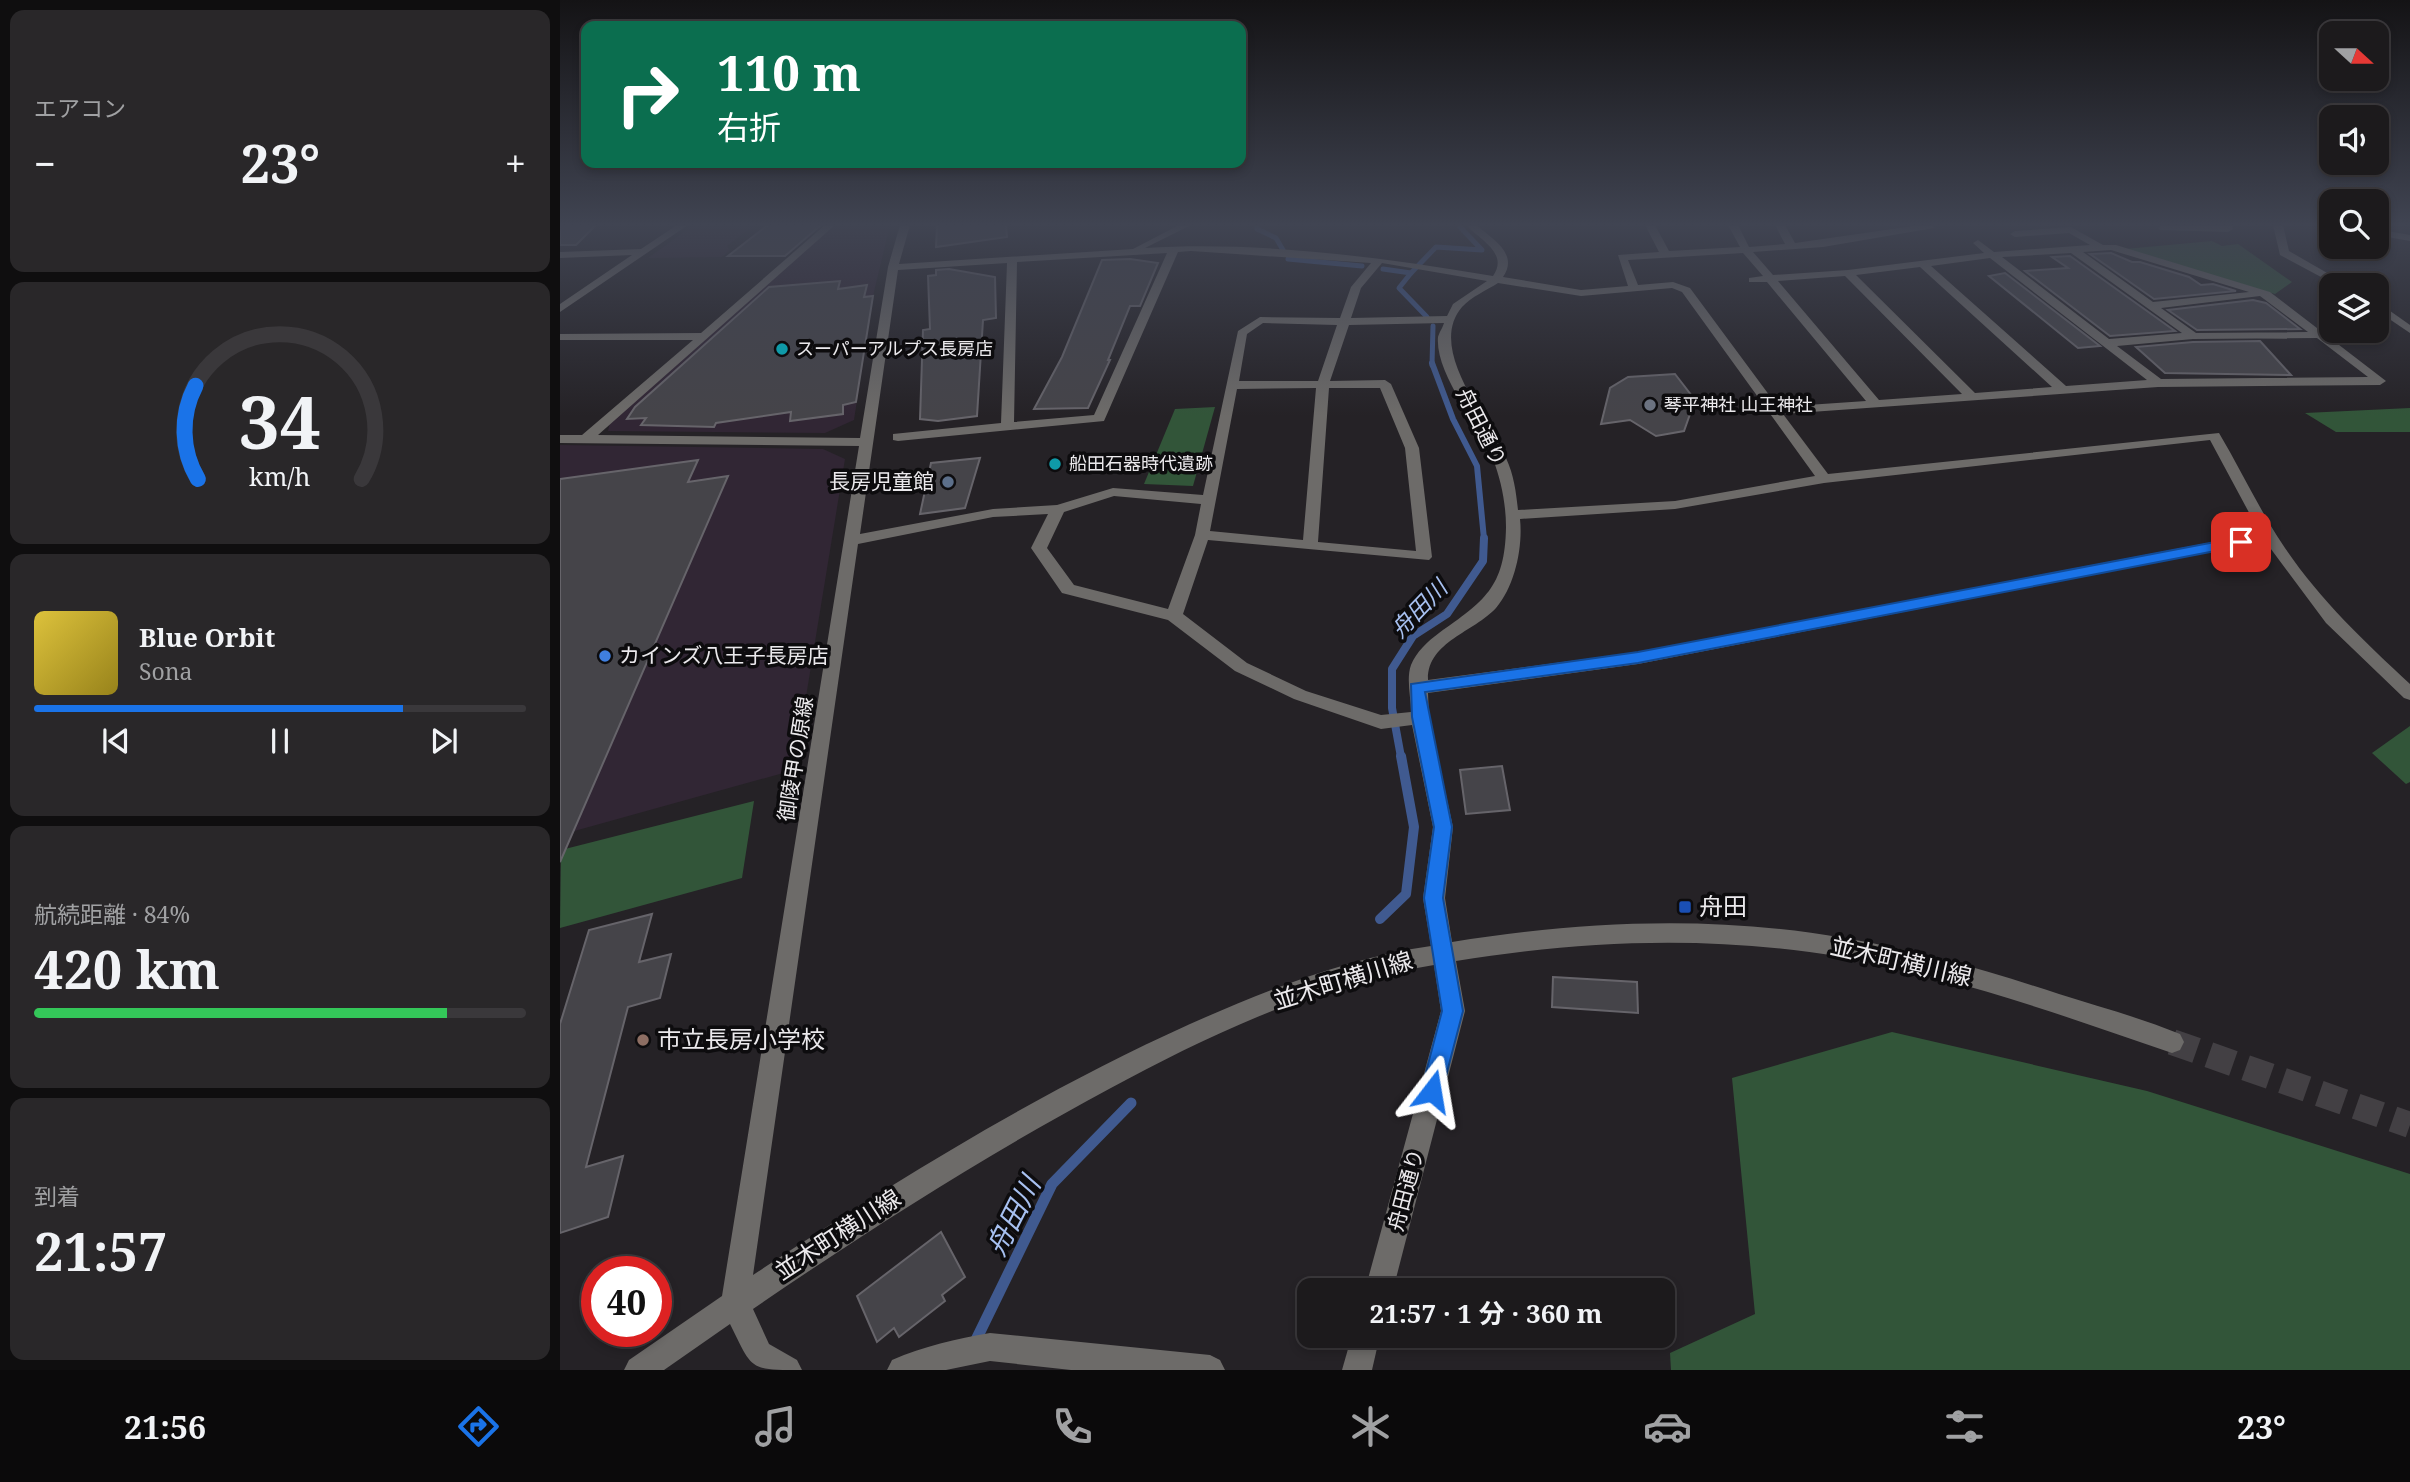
<!DOCTYPE html>
<html lang="ja">
<head>
<meta charset="utf-8">
<style>
  body { margin:0; font-family:"Noto Serif","Noto Sans JP",serif; background:#292729; color:#f1f3f6; height:100vh; display:flex; flex-direction:column; font-size:26px; white-space:nowrap }
  * { box-sizing:border-box; margin:0 }
  p { font-size:23px; color:#a0a1a3 }
  .icon { flex:none; width:38px; height:38px; fill:none; stroke:currentColor; stroke-width:2; stroke-linecap:round; stroke-linejoin:round }
  .map { position:relative; flex:1; overflow:hidden }
  .details { display:flex; flex-direction:column; gap:10px; padding:10px; background:#0f0e0f; width:560px }
  .details>* { flex:none }
  .top-card { position:absolute; left:21px; top:21px; width:665px; height:147px; border-radius:14px; box-shadow:0 4px 10px #0003,0 0 0 2px #3a383b; background:#0b6e4f; color:#fff; overflow:hidden }
  .needle { width:46px; rotate:111deg }
  .fabs { position:absolute; left:1759px; top:21px; display:grid; gap:14px }
  .fabs a { display:grid; place-items:center; width:70px; height:70px; border-radius:14px; background:#1c1a1c; box-shadow:0 4px 10px #0003,0 0 0 2px #3a383b; font-size:35px }
  .speed { position:absolute; left:21px; top:1256px; display:flex; gap:14px; font-size:35px; font-weight:700; text-align:center }
  .speed>* { display:grid; place-content:center; width:91px; height:91px; border-radius:50%; background:#1c1a1c; box-shadow:0 4px 10px #0003,0 0 0 2px #3a383b; line-height:1 }
  .speed .limit { border:10px solid #d22; background:#fff; color:#111 }
  .pin { position:absolute; display:grid; place-items:center; width:60px; height:60px; color:#fff; margin:-30px; border-radius:14px; box-shadow:0 4px 10px #0006 }
  .me { position:absolute; width:77px; margin:-38px; rotate:14deg; stroke-linejoin:round; filter:drop-shadow(0 0 5px #0008) }
  .turn { display:flex; align-items:center; gap:24px; height:147px; padding:0 21px; font-size:32px }
  .turn .icon { width:91px; height:91px; stroke-width:2.5 }
  .turn b { display:block; font-size:49px; line-height:60px }
  .big { font-size:52px; font-weight:700; line-height:1.1 }
  .details .tile { flex:1; display:flex; flex-direction:column; justify-content:center; gap:10px; min-width:0; padding:0 24px; border-radius:14px; background:#292729 }
  .details .dial { align-items:center; gap:0 }
  .dial svg { height:182px; overflow:visible; fill:none; stroke:#3a383b; stroke-width:7; stroke-linecap:round; text-anchor:middle }
  .dial text { fill:#f1f3f6; stroke:none }
  .song { display:flex; align-items:center; gap:21px }
  .cover { width:84px; height:84px; border-radius:10px; background:linear-gradient(135deg,hsl(50 70% 55%),hsl(50 70% 35%)) }
  .played { height:7px; border-radius:4px; background:linear-gradient(90deg,#1a73e8 75%,#3a383b 75%) }
  .keys { display:flex; justify-content:space-around; direction:ltr }
  .heat { display:flex; justify-content:space-between; align-items:center; font-size:38px; direction:ltr }
  .charge { height:10px; border-radius:5px; background:linear-gradient(90deg,#34c759 84%,#3a383b 0) }
  .trip { position:absolute; left:737px; top:1278px; width:378px; height:70px; border-radius:14px; background:#1c1a1c; box-shadow:0 4px 10px #0003,0 0 0 2px #3a383b; font-weight:700; line-height:70px; text-align:center }
  .tab-bar { display:flex; height:112px; justify-content:space-around; align-items:center; background:#0b0a0b; color:#a0a1a3 }
  .tab-bar .icon { width:49px; height:49px }
  .tab-bar .active { color:#1a73e8 }
  .tab-bar b { font-size:32px; color:#f1f3f6 }
  main { display:flex; flex:1; min-height:0 }
  .map>svg:first-child { display:block }
  .commercial { fill:#312634 }
  .green { fill:#325539 }
  .lines { fill:none; stroke-linecap:round; stroke-linejoin:round }
  .stream-far4 { stroke:#405a90; stroke-width:5 }
  .stream-far3 { stroke:#405a90; stroke-width:6 }
  .stream-far2 { stroke:#405a90; stroke-width:8 }
  .stream-far1 { stroke:#405a90; stroke-width:10 }
  .stream { stroke:#405a90; stroke-width:11 }
  .building { fill:#454449; stroke:#66646a; stroke-width:2 }
  .minor-tunnel { stroke:#434044; stroke-width:26; stroke-dasharray:26 13; stroke-linecap:butt }
  .minor { fill:#6d6b69; fill-rule:evenodd }
  .route { fill:#1a73e8; stroke:#114b97; stroke-width:2 }
  .culture-dot { fill:#0f9aa8; stroke:#0d0c0e; stroke-width:2.5 }
  .worship-dot { fill:#6b7280; stroke:#0d0c0e; stroke-width:2.5 }
  .service-dot { fill:#5c6f8a; stroke:#0d0c0e; stroke-width:2.5 }
  .shop-dot { fill:#3f7fe0; stroke:#0d0c0e; stroke-width:2.5 }
  .transit-dot { fill:#1a4fb4; stroke:#0d0c0e; stroke-width:2.5 }
  .education-dot { fill:#8d6e63; stroke:#0d0c0e; stroke-width:2.5 }
  .labels { text-anchor:middle; stroke-width:7; stroke-linejoin:round; paint-order:stroke }
  .far-poi-label { font-size:18px; fill:#ebe9ec; stroke:#0d0c0e; text-anchor:start }
  .street-label { font-size:21px; fill:#ebe9ec; stroke:#0d0c0e }
  .poi-label { font-size:21px; fill:#ebe9ec; stroke:#0d0c0e; text-anchor:end }
  .water-label { font-size:23px; font-style:italic; fill:#a7c0f0; stroke:#0d0c0e }
  .near-poi-label { font-size:24px; fill:#ebe9ec; stroke:#0d0c0e; text-anchor:start }
  .near-street-label { font-size:24px; fill:#ebe9ec; stroke:#0d0c0e }
  .near-water-label { font-size:28px; font-style:italic; fill:#a7c0f0; stroke:#0d0c0e }
</style>
</head>
<body>
<main>
<section class="details">
<div class="tile"><p>エアコン</p>
<div class="heat"><a>−</a><b class="big">23°</b><a>+</a></div>
</div>
<div class="tile dial"><svg viewBox="0 0 100 80">
<path d="M14 69A42 42 0 1 1 86 69"/>
<path d="M14 69A42 42 0 0 1 13 28" stroke="#1a73e8"/>
<text x="50" y="56" font-size="32" font-weight="700">34</text>
<text x="50" y="72" font-size="11">km/h</text>
</svg></div>
<div class="tile">
<div class="song"><i class="cover"></i><div><b>Blue Orbit</b><p>Sona</p></div></div>
<div class="played"></div>
<div class="keys"><svg class="icon" aria-label="previous" viewBox="0 0 24 24"><path d="M18 5L8 12l10 7zM5 5v14"/></svg><svg class="icon" aria-label="pause" viewBox="0 0 24 24"><path d="M8 5v14M16 5v14"/></svg><svg class="icon" aria-label="next" viewBox="0 0 24 24"><path d="M6 5l10 7-10 7zM19 5v14"/></svg></div>
</div>
<div class="tile"><p>航続距離 · 84%</p><b class="big">420 km</b><div class="charge"></div></div>
<div class="tile"><p>到着</p><b class="big">21:57</b></div>
</section>
<div class="map">
<svg width="1850" height="1370" viewBox="0 0 1850 1370">
  <rect width="100%" height="100%" fill="#252226"/>
  <g class="commercial">
    <polygon points="134,225 194,225 167,246 170,250 162,257 88,258"/>
    <polygon points="275,225 330,225 313,296 294,420 265,433 48,431 50,422"/>
    <polygon points="0,445 263,449 285,459 234,770 0,835"/>
  </g>
  <g class="green">
    <polygon points="1652,241 1662,246 1678,244 1732,282 1715,294 1565,249"/>
    <polygon points="655,407 633,486 584,484 615,409"/>
    <polygon points="1850,408 1850,432 1776,432 1745,413"/>
    <polygon points="1850,726 1850,782 1846,784 1812,753"/>
    <polygon points="194,801 182,878 0,928 1,850"/>
    <polygon points="1332,1032 1587,1091 1850,1174 1850,1370 1111,1370 1110,1353 1195,1314 1172,1078"/>
  </g>
  <g class="lines">
    <g class="stream-far4">
      <polyline points="697,225 697,229 716,238 723,250"/>
      <polyline points="728,259 802,266"/>
      <polyline points="823,269 851,273 839,288 867,317"/>
      <polyline points="851,273 876,247 922,250 900,227"/>
      <polyline points="872,365 873,326"/>
    </g>
    <polyline class="stream-far3" points="872,363 893,419 917,466 924,539"/>
    <polyline class="stream-far2" points="841,757 832,708 832,669 853,636 887,614 923,561 924,538"/>
    <polyline class="stream-far1" points="820,919 846,894 854,827 841,756"/>
    <polyline class="stream" points="414,1344 492,1184 571,1103"/>
  </g>
  <g class="building">
    <polygon points="0,225 36,225 16,245 0,245"/>
    <polygon points="208,225 261,225 225,256 168,256"/>
    <polygon points="377,225 446,225 447,237 376,247"/>
    <polygon points="1551,253 1572,262 1580,262 1629,277 1641,285 1653,284 1676,291 1594,299 1530,254"/>
    <polygon points="1510,256 1615,331 1550,336 1465,271 1508,268 1492,257"/>
    <polygon points="570,259 598,263 580,306 570,306 548,360 550,360 528,408 474,409 502,357 542,260"/>
    <polygon points="389,269 435,277 436,318 423,320 417,416 378,421 360,419 363,330 370,329 368,276 376,275 376,270"/>
    <polygon points="1445,273 1540,346 1518,348 1429,276"/>
    <polygon points="280,281 278,289 307,285 304,297 313,296 296,402 283,405 283,414 230,421 231,412 156,423 154,427 81,425 86,418 67,419 75,407 209,287"/>
    <polygon points="1693,300 1706,303 1740,329 1637,330 1608,310"/>
    <polygon points="1700,341 1731,375 1605,373 1576,347 1633,342"/>
    <polygon points="1115,374 1135,400 1124,431 1096,436 1070,420 1041,424 1050,388 1068,377"/>
    <polygon points="420,458 405,508 360,514 371,463"/>
    <polygon points="138,460 128,482 168,476 0,862 0,479"/>
    <polygon points="942,766 950,810 906,814 900,770"/>
    <polygon points="92,914 79,962 111,954 100,998 68,1007 26,1167 63,1156 48,1217 0,1233 0,1024 29,930"/>
    <polygon points="993,977 1077,982 1078,1013 992,1007"/>
    <polygon points="381,1232 405,1277 382,1295 385,1301 339,1337 334,1328 317,1342 297,1296"/>
  </g>
  <g class="lines">
    <polyline class="minor-tunnel" points="1612,1042 1850,1125"/>
    <g class="minor">
      <polygon points="117,225 128,225 0,312 0,304 72,255 0,258 0,252 81,249"/>
      <path d="M265 225H275L38 435 300 438 328 267 340 225H350L339 264 573 249 619 225H631L585 248C701 241 819 257 933 276 949 253 920 240 906 225H916C933 239 959 254 943 277L1021 290 1068 286 1058 255 1099 252 1085 225H1095L1109 251 1180 247 1168 225H1178L1189 247 1225 244 1215 225H1225L1235 243 1360 225H1371L1374 228 1263 247 1193 252 1213 275 1288 270 1424 253 1413 243 1418 240 1434 252 1530 245 1509 233 1455 237 1450 234 1455 231 1511 227 1543 245H1556L1710 292 1826 381 1820 385 1598 387 1223 414 1268 474 1659 433C1681 470 1699 509 1723 545 1759 599 1803 640 1850 684V700L1844 698 1766 623 1705 541 1078 664 868 693 869 717 893 827 885 898 892 942C1022 921 1153 915 1284 938 1357 950 1429 971 1499 994 1540 1007 1581 1018 1620 1034L1624 1042 1620 1050 1612 1053C1504 1016 1394 976 1281 957 1152 935 1024 940 896 961L905 1011 833 1290H805L881 1011 874 965C759 983 651 1034 549 1089 426 1155 308 1230 193 1309L209 1344 237 1360 242 1370C188 1370 193 1370 170 1324L104 1370H64L69 1360 162 1296 299 446 0 443V435H22L133 340H0V334L141 333ZM1551 250 1689 292 1593 302 1523 252ZM631 251 811 263 791 287 780 318 700 317 678 331 643 495 553 488 497 505 433 509 300 534 338 270 447 263 441 423 333 434V440L338 441 544 421 618 252ZM607 253 534 415 454 422 457 262ZM1183 253 1203 276 1189 278V282H1207L1306 401 1218 407 1130 288 1113 282 1078 285 1068 260ZM1511 253 1622 333 1549 339 1442 257ZM1430 258 1587 380 1506 386 1371 266ZM822 263 927 281 893 304 887 316 791 318 801 288ZM1360 267 1492 387 1415 393 1296 275ZM1285 276 1402 394 1319 400 1218 281ZM938 283 1021 296 1112 288 1122 292 1255 476 1115 501 958 510C956 492 954 475 946 458 929 419 866 349 902 307 911 297 927 290 938 283ZM1700 296 1748 332 1636 333 1601 308ZM703 323 777 325 758 381H679L687 334ZM884 323C883 327 879 333 878 337 875 374 919 425 933 459 941 480 946 504 946 527 945 588 924 601 879 633 868 641 856 652 851 665 846 679 851 697 851 712L821 715 746 691 687 663 623 614 648 540 869 560 872 557 859 448 831 384 825 380 770 381 789 325ZM1757 338 1808 377 1601 379 1557 346 1633 339ZM756 388 743 540 650 531 677 389ZM769 388H820L845 448 856 551 758 542ZM1650 440 1700 533 1078 652 868 680C867 642 914 632 936 608 955 586 963 547 960 519L1115 509 1264 483ZM554 496 641 504 635 535 608 609 514 585 487 548 504 512ZM488 514 471 548 502 593 608 620 675 671 734 699 821 729 852 725 873 827 863 898 871 946C787 958 707 990 630 1024 477 1093 332 1183 193 1275L298 544 433 517Z"/>
      <polygon points="1603,225 1672,225 1673,229 1668,232 1600,230 1598,228"/>
      <polygon points="1713,225 1723,225 1729,251 1788,285 1776,285 1720,255"/>
      <polygon points="1765,225 1771,225 1771,228 1767,227"/>
      <polygon points="1816,229 1850,235 1850,241 1816,235"/>
      <polygon points="1816,301 1850,325 1850,333 1816,310"/>
      <path d="M430 1333 650 1355 660 1360 665 1370H511L430 1361 386 1370H327L332 1360C364 1346 396 1339 430 1333Z"/>
      <polygon points="792,1335 820,1335 812,1370 782,1370"/>
    </g>
  </g>
  <linearGradient id="sky" x2="0" y2="1"><stop stop-color="#141315"/><stop offset="0.54" stop-color="#404452"/><stop offset="1" stop-color="#404452" stop-opacity="0"/></linearGradient>
  <rect width="1850" height="416" fill="url(#sky)"/>
  <polygon class="route" points="1681,537 1688,542 1686,545 1078,663 865,692 892,827 883,898 903,1011 880,1099 872,1103 864,1099 861,1091 882,1011 864,898 874,827 852,717 851,684 1078,652"/>
  <g class="culture-dot">
    <circle cx="222" cy="349" r="7"/>
    <circle cx="495" cy="464" r="7"/>
  </g>
  <circle class="worship-dot" cx="1090" cy="405" r="7"/>
  <circle class="service-dot" cx="388" cy="482" r="7"/>
  <circle class="shop-dot" cx="45" cy="656" r="7"/>
  <rect class="transit-dot" x="1118" y="900" width="14" height="14" rx="3.5"/>
  <circle class="education-dot" cx="83" cy="1040" r="7"/>
  <g class="labels">
    <g class="far-poi-label">
      <text x="236" y="355">スーパーアルプス長房店</text>
      <text x="1104" y="411">琴平神社 山王神社</text>
      <text x="509" y="470">船田石器時代遺跡</text>
    </g>
    <g class="street-label">
      <text transform="translate(921 427) rotate(63)" y="7">舟田通り</text>
      <text transform="translate(236 759) rotate(-81)" y="7">御陵甲の原線</text>
      <text transform="translate(846 1190) rotate(-75)" y="7">舟田通り</text>
    </g>
    <g class="poi-label">
      <text x="374" y="489">長房児童館</text>
      <text x="59" y="663" text-anchor="start">カインズ八王子長房店</text>
    </g>
    <g class="water-label">
      <text transform="translate(859 609) rotate(-46)" y="8">舟田川</text>
    </g>
    <g class="near-poi-label">
      <text x="1139" y="915">舟田</text>
      <text x="97" y="1048">市立長房小学校</text>
    </g>
    <g class="near-street-label">
      <text transform="translate(1341 962) rotate(13)" y="8">並木町横川線</text>
      <text transform="translate(783 981) rotate(-17)" y="8">並木町横川線</text>
      <text transform="translate(278 1235) rotate(-33)" y="8">並木町横川線</text>
    </g>
    <g class="near-water-label">
      <text transform="translate(453 1216) rotate(-63)" y="10">舟田川</text>
    </g>
  </g>
</svg>
<div class="fabs">
<a><svg class="needle" viewBox="-14 -14 28 28"><path d="M0-13l5 13h-10z" fill="#e53935"/><path d="M0 13l5-13h-10z" fill="#a0a1a3"/></svg></a>
<a><svg class="icon" aria-label="sound" viewBox="0 0 24 24"><path d="M4 9h4l5-4v14l-5-4H4zM17 9q2 3 0 6"/></svg></a>
<a><svg class="icon" aria-label="search" viewBox="0 0 24 24"><circle cx="10" cy="10" r="6"/><path d="M15 15l6 6"/></svg></a>
<a><svg class="icon" aria-label="layers" viewBox="0 0 24 24"><path d="M12 4l9 5-9 5-9-5zM3 14l9 5 9-5"/></svg></a>
</div>
<div class="speed"><div class="limit">40</div></div>
<div class="pin" style="left:1681px;top:542px;background:#d93025"><svg class="icon" aria-label="arrive" viewBox="0 0 24 24"><path d="M6 21V4h12l-3 4 3 4H6"/></svg></div>
<svg class="me" style="left:872px;top:1091px" viewBox="-20 -20 40 40"><path d="M0-17L14 15 0 8-14 15z" fill="#1a73e8" stroke="#fff" stroke-width="4"/></svg>
<div class="trip">21:57 · 1 分 · 360 m</div>
<div class="top-card">
<div class="turn"><svg class="icon" aria-label="right" viewBox="0 0 24 24"><path d="M7 20v-9h11M14 6l5 5-5 5"/></svg><div><b>110 m</b>右折</div></div>
</div>
</div>
</main>
<nav class="tab-bar">
<b>21:56</b>
<svg class="icon active" aria-label="directions" viewBox="0 0 24 24"><path d="M12 3l9 9-9 9-9-9zM9 14v-3h6M13 9l2 2-2 2"/></svg>
<svg class="icon" aria-label="music" viewBox="0 0 24 24"><path d="M9 18V5l10-2v13"/><circle cx="6" cy="18" r="3"/><circle cx="16" cy="16" r="3"/></svg>
<svg class="icon" aria-label="phone" viewBox="0 0 24 24"><path d="M5 4h4l2 5-3 2q2 4 5 5l2-3 5 2v4C11 20 4 13 5 4z"/></svg>
<svg class="icon" aria-label="climate" viewBox="0 0 24 24"><path d="M12 3v18M4 7l16 10M4 17L20 7"/></svg>
<svg class="icon" aria-label="car" viewBox="0 0 24 24"><path d="M5 17H2v-5l4-1 3-4h7l3 4 3 1v5h-3M9 17h6M6 11h13"/><circle cx="7" cy="17" r="2"/><circle cx="17" cy="17" r="2"/></svg>
<svg class="icon" aria-label="filters" viewBox="0 0 24 24"><path d="M4 7h16M4 17h16"/><circle cx="9" cy="7" r="2"/><circle cx="15" cy="17" r="2"/></svg>
<b>23°</b>
</nav>
</body>
</html>
